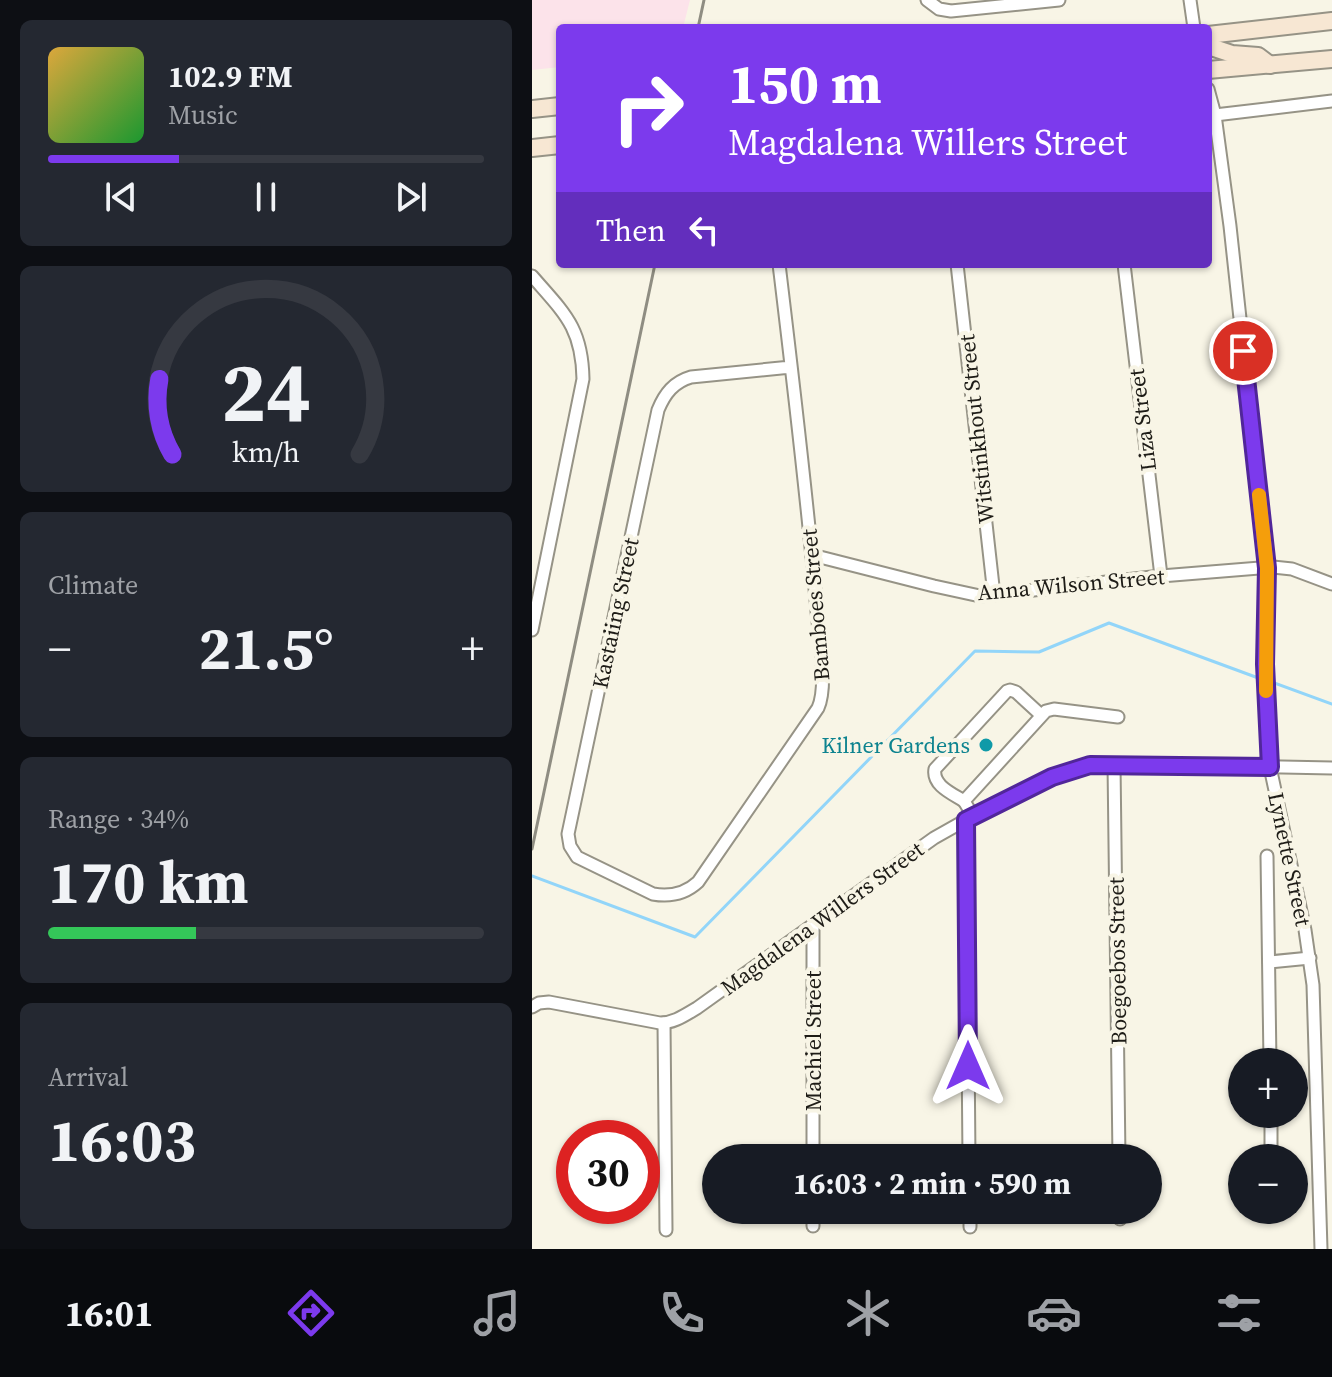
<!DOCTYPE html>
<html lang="en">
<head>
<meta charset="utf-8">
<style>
  body { margin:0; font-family:"Source Serif 4",serif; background:#242831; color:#f1f3f6; height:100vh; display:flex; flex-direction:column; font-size:30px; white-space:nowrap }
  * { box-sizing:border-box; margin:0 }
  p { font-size:26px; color:#9ea1a6 }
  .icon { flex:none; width:44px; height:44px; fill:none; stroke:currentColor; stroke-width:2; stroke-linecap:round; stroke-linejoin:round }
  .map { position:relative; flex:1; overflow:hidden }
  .sheet { display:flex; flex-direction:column; gap:20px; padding:20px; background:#0d0f14; width:532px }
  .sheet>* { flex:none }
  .guide { position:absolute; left:24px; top:24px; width:656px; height:244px; border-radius:8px; box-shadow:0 2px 6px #0004; background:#7c3aed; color:#fff; overflow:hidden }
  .controls { position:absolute; left:696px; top:1048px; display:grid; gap:16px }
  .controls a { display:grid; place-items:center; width:80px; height:80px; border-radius:50%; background:#171b24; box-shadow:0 2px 6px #0004; font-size:40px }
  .speed { position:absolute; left:24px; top:1120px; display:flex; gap:16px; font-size:40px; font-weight:700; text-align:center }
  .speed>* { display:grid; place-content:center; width:104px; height:104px; border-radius:50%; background:#171b24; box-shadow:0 2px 6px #0004; line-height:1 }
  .speed .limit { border:12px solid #d22; background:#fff; color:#111 }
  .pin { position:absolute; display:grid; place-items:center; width:68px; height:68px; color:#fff; margin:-34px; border:4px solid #fff; border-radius:50%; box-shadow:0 2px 8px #0007 }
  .me { position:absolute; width:88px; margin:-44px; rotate:0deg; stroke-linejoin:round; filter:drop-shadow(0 0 6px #0008) }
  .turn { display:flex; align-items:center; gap:28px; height:168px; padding:0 40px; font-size:36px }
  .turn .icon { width:104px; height:104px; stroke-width:2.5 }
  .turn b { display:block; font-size:56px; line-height:68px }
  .then { display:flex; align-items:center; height:76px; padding:0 40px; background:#0003; gap:16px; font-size:30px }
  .big { font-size:60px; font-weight:700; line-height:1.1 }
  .sheet .widget { flex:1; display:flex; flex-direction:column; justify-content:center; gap:12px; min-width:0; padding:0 28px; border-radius:12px; background:#242831 }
  .sheet .dial { align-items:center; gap:0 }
  .dial svg { height:208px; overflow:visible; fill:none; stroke:#363941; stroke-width:7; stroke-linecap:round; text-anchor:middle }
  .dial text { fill:#f1f3f6; stroke:none }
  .song { display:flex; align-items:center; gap:24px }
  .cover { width:96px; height:96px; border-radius:12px; background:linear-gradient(135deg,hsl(40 70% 55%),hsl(130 70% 35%)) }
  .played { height:8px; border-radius:4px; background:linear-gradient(90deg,#7c3aed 30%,#363941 30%) }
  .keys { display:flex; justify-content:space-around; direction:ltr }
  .heat { display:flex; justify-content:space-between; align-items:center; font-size:44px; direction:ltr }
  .charge { height:12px; border-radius:6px; background:linear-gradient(90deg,#34c759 34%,#363941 0) }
  .trip { position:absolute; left:170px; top:1144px; width:460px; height:80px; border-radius:40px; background:#171b24; box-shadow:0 2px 6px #0004; font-weight:700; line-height:80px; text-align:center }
  .dock { display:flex; height:128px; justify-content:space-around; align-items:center; background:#090b0e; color:#9ea1a6 }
  .dock .icon { width:56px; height:56px }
  .dock .on { color:#7c3aed }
  .dock b { font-size:36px; color:#f1f3f6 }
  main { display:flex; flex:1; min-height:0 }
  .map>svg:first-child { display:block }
  .education { fill:#fce3ea }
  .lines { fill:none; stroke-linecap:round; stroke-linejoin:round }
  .stream { stroke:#92d5f9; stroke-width:3 }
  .street-casing { stroke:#969386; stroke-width:15 }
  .secondary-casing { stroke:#969386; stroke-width:20 }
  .street { stroke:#fff; stroke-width:11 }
  .secondary { stroke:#f7e7d3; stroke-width:16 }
  .rail { stroke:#8f8d82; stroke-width:3 }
  .route-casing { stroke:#51269a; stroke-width:20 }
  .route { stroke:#7c3aed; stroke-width:14 }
  .slow { stroke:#f59e0b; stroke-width:14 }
  .culture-dot { fill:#0f9aa8; stroke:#f8f5e6; stroke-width:3 }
  .labels { text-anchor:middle; stroke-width:8; stroke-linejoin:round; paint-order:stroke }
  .street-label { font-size:22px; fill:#1e1c17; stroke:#f8f5e6 }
  .culture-label { font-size:22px; fill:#0d838f; stroke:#f8f5e6; text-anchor:end }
</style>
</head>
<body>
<main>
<section class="sheet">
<div class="widget">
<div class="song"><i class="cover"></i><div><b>102.9 FM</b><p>Music</p></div></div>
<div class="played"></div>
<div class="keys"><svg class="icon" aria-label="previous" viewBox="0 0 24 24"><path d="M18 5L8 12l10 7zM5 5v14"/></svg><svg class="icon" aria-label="pause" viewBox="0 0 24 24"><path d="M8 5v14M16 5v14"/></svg><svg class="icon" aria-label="next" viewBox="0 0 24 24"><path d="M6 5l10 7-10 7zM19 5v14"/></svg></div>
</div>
<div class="widget dial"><svg viewBox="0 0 100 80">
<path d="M14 69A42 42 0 1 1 86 69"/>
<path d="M14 69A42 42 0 0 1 9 40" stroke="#7c3aed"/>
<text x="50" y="56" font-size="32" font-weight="700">24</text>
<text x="50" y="72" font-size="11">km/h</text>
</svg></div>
<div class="widget"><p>Climate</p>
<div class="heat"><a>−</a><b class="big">21.5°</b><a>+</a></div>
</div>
<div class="widget"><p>Range · 34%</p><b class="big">170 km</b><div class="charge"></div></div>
<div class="widget"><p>Arrival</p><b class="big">16:03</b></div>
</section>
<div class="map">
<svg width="800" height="1249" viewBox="0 0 800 1249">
  <rect width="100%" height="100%" fill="#f8f5e6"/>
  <polygon class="education" points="0,0 158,0 151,28 28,28 28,67 0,70"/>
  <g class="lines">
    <g class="stream">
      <polyline points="737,681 800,704"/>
      <polyline points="0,876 163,937 443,651 507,652 577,623 729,679"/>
    </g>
    <g class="street-casing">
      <g id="street">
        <polyline points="395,0 407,9 419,11 527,0"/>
        <polyline points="658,0 662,28"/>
        <polyline points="676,89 683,115 698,226 735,568 733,664 738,767 773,930 781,985 789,1249"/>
        <polyline points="683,115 800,101"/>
        <path d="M247 264C261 380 275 495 285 611 287 636 296 686 286 708L166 882C153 894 138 897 121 894L45 857 38 846 36 834 126 410C133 393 142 382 159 377L259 367"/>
        <polyline points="425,264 462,595"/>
        <polyline points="592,264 629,576"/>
        <path d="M0 276C32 313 50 327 51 379L0 630"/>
        <polyline points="280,555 402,586 448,596 629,576 741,567 760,569 800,584"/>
        <polyline points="582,764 587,1158"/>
        <path d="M432 801C419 793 400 785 403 769L475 691 478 690 484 692 509 715"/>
        <polyline points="441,816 432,801 514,711 522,709 586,717"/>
        <polyline points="434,820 437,1158"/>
        <polyline points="735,856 738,1062"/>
        <polyline points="281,924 281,1158"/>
        <polyline points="737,962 778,958"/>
        <path d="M0 1007 7 1003 17 1002 128 1023C142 1023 153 1015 165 1008L402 838 441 816 529 774 558 765 582 764 800 768"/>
        <polyline points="132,1023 134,1230"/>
        <polyline points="739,1114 739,1158"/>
        <polyline points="281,1210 281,1226"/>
        <polyline points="438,1210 438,1227"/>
        <polyline points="588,1210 588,1219"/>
      </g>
    </g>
    <g class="secondary-casing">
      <g id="secondary">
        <polyline points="676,35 800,21"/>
        <polyline points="676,46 700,54 726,56 738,65"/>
        <polyline points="676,70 800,59"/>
        <polyline points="0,109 28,106"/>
        <polyline points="0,148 28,145"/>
      </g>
    </g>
    <use href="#street" class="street"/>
    <use href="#secondary" class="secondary"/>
    <g class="rail">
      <polyline points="166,28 172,0"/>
      <polyline points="0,849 123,264"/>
    </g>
  </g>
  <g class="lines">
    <g class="route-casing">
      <polyline id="route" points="436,1066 434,820 520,777 558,765 738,767 733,664 735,568 711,351"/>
    </g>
    <use href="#route" class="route"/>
    <polyline class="slow" points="727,495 735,568 734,691"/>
  </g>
  <circle class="culture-dot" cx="454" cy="745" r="8"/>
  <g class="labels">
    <g class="street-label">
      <text transform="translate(610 420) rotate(-97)" y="8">Liza Street</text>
      <text transform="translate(444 429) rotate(-96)" y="8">Witstinkhout Street</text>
      <text transform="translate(539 584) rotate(-5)" y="8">Anna Wilson Street</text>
      <text transform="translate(283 605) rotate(-95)" y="8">Bamboes Street</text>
      <text transform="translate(83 613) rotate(-78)" y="8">Kastaiing Street</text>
      <text transform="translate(758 859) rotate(78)" y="8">Lynette Street</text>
      <text transform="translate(290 918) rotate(-36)" y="8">Magdalena Willers Street</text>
      <text transform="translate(585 961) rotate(-91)" y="8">Boegoebos Street</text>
      <text transform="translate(281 1041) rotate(-90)" y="8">Machiel Street</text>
    </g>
    <g class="culture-label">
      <text x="438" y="753">Kilner Gardens</text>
    </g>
  </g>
</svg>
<div class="controls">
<a>+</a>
<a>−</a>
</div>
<div class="speed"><div class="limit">30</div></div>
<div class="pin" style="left:711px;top:351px;background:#d93025"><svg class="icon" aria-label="arrive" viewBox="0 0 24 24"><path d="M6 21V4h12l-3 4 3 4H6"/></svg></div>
<svg class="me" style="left:436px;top:1066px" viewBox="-20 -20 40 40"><path d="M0-17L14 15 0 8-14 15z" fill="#7c3aed" stroke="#fff" stroke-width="4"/></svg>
<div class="trip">16:03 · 2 min · 590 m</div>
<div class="guide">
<div class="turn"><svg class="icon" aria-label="right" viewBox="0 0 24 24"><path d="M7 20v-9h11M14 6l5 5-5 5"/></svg><div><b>150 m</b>Magdalena Willers Street</div></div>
<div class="then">Then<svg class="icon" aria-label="left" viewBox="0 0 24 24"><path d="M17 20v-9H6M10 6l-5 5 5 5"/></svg></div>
</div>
</div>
</main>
<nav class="dock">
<b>16:01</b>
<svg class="icon on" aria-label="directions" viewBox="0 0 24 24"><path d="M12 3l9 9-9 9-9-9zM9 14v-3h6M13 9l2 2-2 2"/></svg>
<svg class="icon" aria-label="music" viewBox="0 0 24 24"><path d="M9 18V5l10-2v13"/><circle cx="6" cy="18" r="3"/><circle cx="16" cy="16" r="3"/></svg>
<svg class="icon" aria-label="phone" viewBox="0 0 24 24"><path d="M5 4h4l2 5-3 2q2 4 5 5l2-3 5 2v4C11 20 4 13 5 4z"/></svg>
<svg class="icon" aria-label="climate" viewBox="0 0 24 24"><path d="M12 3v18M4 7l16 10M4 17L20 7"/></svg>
<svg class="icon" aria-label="car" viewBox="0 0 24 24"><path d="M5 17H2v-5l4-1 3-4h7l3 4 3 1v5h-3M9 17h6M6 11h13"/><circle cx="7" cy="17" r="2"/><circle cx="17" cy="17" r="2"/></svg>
<svg class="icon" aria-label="filters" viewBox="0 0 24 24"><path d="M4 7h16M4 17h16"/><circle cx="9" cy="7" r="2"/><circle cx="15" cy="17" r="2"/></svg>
</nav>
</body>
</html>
